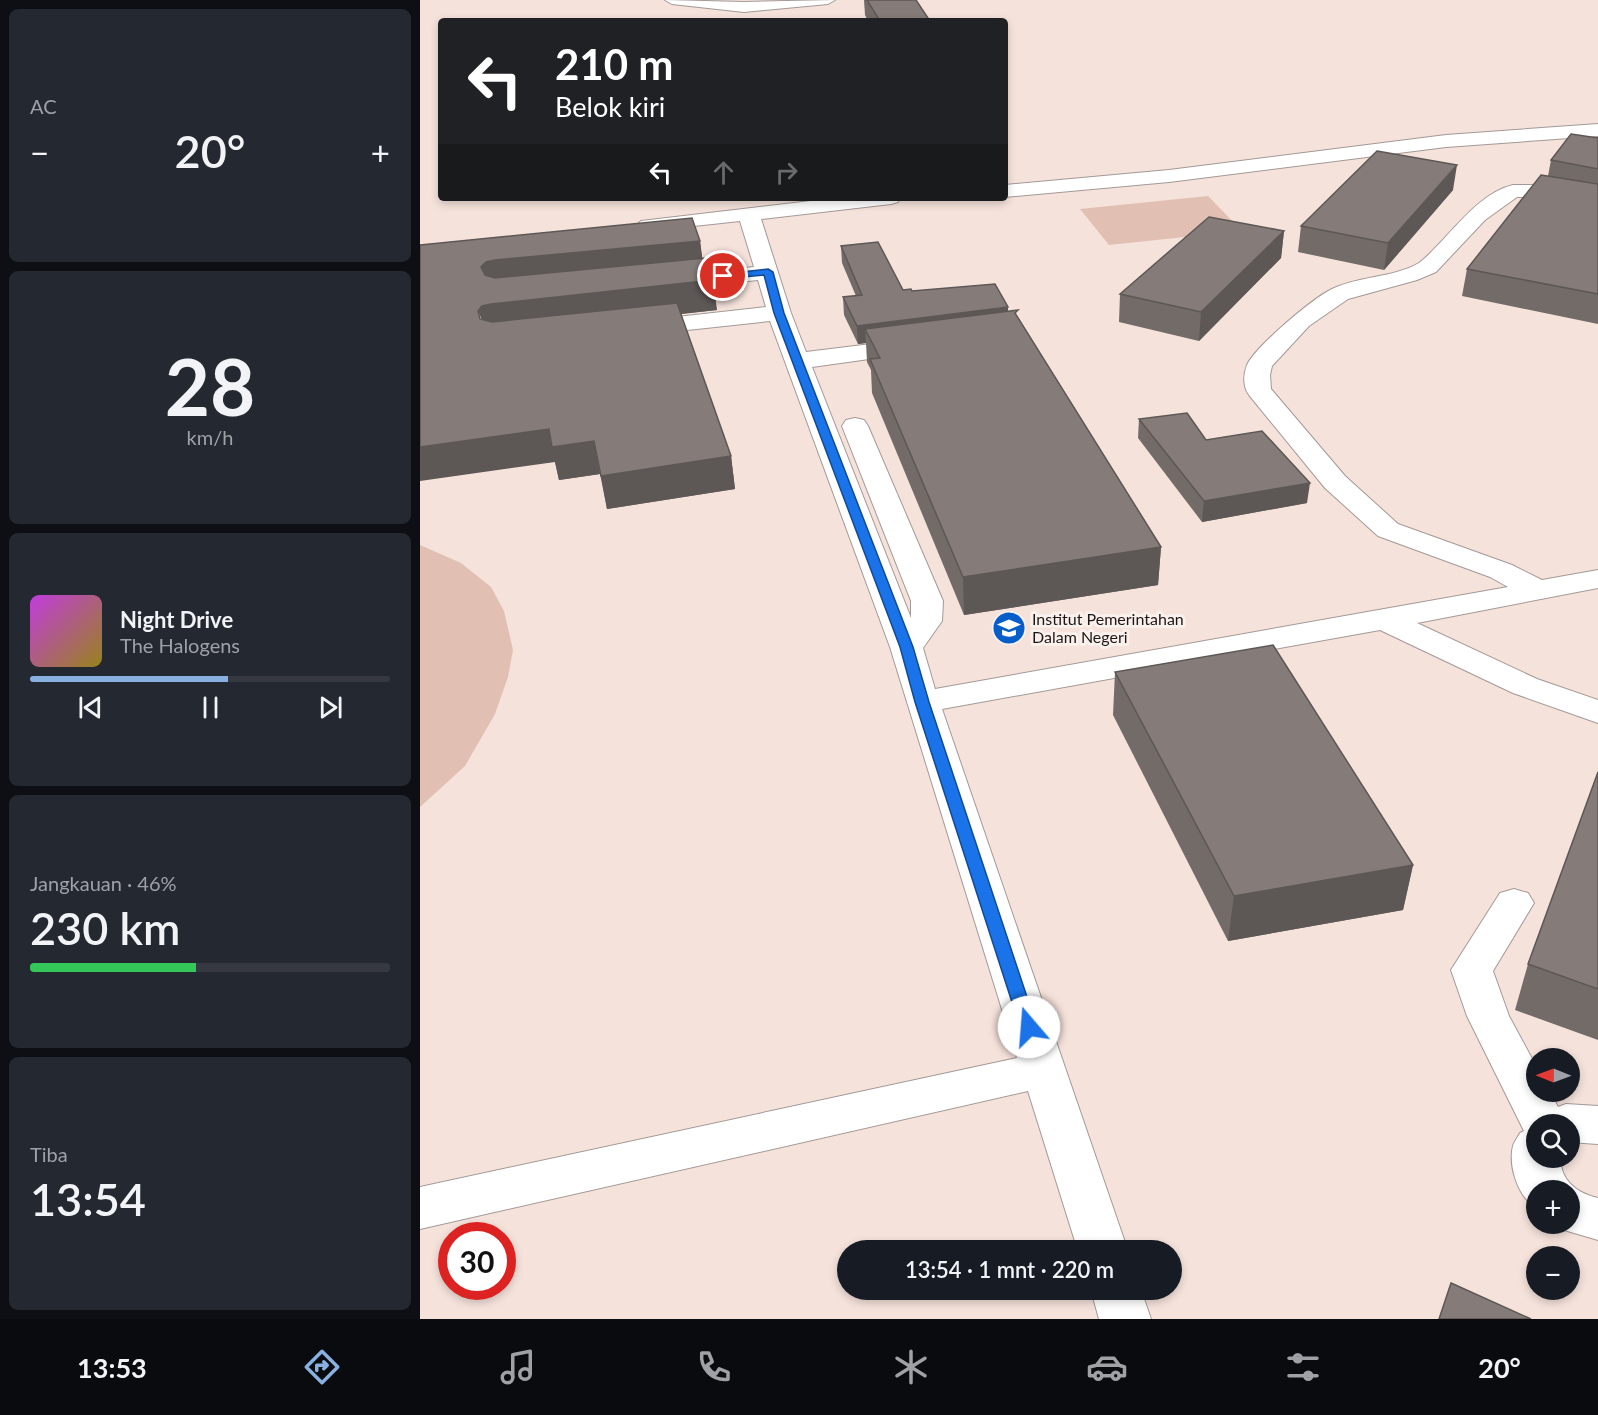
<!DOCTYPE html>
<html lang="id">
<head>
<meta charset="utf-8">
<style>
  body { margin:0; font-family:Lato,sans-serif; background:#242831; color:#f1f3f6; height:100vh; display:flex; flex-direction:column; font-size:22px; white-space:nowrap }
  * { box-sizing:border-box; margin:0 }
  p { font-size:20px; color:#9ea1a6 }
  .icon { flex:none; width:33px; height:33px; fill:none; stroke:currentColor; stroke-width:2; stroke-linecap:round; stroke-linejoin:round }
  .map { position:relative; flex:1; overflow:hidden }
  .side { display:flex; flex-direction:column; gap:9px; padding:9px; background:#0d0f14; width:420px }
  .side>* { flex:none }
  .hud { position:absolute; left:18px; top:18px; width:570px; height:183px; border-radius:6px; box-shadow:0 3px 9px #0003; background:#202124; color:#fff; overflow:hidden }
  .needle { width:39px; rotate:271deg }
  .tools { position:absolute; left:1106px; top:1048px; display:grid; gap:12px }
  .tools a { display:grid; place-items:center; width:54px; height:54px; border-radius:50%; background:#171b24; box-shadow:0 3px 9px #0003; font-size:30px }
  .speed { position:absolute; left:18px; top:1222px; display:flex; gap:12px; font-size:30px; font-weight:700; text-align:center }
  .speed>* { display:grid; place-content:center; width:78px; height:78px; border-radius:50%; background:#171b24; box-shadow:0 3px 9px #0003; line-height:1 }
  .speed .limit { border:9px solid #d22; background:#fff; color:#111 }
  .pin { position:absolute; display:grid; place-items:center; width:51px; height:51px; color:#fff; margin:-26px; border:3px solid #fff; border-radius:50%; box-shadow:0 2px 6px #0007 }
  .me { position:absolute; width:66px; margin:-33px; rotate:342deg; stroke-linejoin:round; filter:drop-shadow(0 0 4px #0008) }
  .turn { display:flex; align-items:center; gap:21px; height:126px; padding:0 18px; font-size:27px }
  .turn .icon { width:78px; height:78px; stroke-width:2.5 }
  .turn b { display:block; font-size:42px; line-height:51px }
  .lanes { display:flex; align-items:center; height:57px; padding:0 18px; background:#0003; justify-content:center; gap:30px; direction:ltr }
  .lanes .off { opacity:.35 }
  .big { font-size:45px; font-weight:600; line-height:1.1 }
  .side .tile { flex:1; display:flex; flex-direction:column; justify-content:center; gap:9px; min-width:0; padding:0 21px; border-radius:9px; background:#242831 }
  .side .dial { align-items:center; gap:0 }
  .dial b { font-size:78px; line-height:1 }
  .song { display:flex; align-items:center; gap:18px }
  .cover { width:72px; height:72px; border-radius:9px; background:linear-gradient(135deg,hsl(290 70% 55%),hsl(50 70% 35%)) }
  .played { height:6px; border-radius:3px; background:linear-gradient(90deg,#88b0e1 55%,#363941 55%) }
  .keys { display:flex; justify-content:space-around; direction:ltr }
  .heat { display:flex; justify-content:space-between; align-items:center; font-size:33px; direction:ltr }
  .charge { height:9px; border-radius:4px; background:linear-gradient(90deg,#34c759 46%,#363941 0) }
  .trip { position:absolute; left:417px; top:1240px; width:345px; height:60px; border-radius:30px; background:#171b24; box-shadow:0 3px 9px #0003; font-weight:600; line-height:60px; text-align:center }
  .menu { display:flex; height:96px; justify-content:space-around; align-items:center; background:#090b0e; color:#9ea1a6 }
  .menu .icon { width:42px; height:42px }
  .menu .on { color:#88b0e1 }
  .menu b { font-size:27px; color:#f1f3f6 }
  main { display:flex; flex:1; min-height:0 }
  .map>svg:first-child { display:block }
  .built { fill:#f5e2db; fill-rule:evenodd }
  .green { fill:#e1c0b3 }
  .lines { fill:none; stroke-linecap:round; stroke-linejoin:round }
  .minor-casing { stroke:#a39996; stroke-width:2 }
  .minor { fill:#fff; fill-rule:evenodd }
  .wall { fill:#726b68 }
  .shaded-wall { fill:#5d5755 }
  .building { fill:#857c79; stroke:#5d5755; stroke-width:1.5 }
  .route { fill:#1a73e8; stroke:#114b97; stroke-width:1.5 }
  .labels { text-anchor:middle; stroke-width:6; stroke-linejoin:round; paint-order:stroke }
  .poi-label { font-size:16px; fill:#1c1817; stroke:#faf0ec; text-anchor:start }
</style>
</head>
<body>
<main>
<section class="side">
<div class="tile"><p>AC</p>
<div class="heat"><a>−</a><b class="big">20°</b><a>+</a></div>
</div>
<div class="tile dial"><b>28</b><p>km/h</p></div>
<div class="tile">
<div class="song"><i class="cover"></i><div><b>Night Drive</b><p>The Halogens</p></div></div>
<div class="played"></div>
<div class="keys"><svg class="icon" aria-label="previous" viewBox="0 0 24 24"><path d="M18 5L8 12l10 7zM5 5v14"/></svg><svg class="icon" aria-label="pause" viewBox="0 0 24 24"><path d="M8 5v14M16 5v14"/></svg><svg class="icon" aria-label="next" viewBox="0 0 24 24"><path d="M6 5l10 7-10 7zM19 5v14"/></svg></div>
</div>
<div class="tile"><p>Jangkauan · 46%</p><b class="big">230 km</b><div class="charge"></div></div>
<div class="tile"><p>Tiba</p><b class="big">13:54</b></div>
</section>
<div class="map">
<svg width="1178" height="1319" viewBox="0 0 1178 1319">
  <rect width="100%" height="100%" fill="#faf0ec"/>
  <path class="built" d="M0 0H1178V1319H0ZM21 21H585V198H21ZM1116 1059H1149V1092H1116ZM1116 1125H1149V1158H1116ZM1116 1191H1149V1224H1116ZM32 1236H82V1287H32ZM428 1251H752V1290H428ZM1116 1257H1149V1290H1116Z"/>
  <g class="green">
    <polygon points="788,196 822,231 689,245 660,209"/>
    <polygon points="0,545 41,563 71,587 84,611 93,650 88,677 75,714 45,766 0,807"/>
  </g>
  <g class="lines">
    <g class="minor-casing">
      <g id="minor">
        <polygon points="245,0 324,2 415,0 408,4 324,12 252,4"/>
        <polygon points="1178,124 1178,136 1026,147 749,182 585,197 585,185 749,170 1026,135"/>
        <path d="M1093 185H1112L1178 197V209L1112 197H1097L1065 220 1016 272 997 280 928 299 889 326 852 366 850 375 851 389 925 476 978 524 1092 565 1122 580 1178 570V588L997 623 1117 679 1178 700V723L1093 693 960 630 522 709 708 1251H658L608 1091 0 1229V1187L597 1058 470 647 350 321 221 335 213 333 209 328 213 323 221 321 346 307 338 280 247 289 239 287 236 282 239 277 247 275 334 267 320 221 228 231 221 229 217 225 221 221 416 198H481L478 202 471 204 341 219 371 313 386 352 492 339 501 341 504 346 501 351 492 353 392 367 491 618V601L422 426 426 420 435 418 444 420 448 426 523 601 522 621 503 648 515 689 1088 587 1070 577 958 536 905 488 829 395C823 387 823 375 827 365 835 347 893 298 912 289 939 276 973 278 999 263 1006 258 1013 250 1019 244 1039 223 1063 192 1093 185Z"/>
        <path d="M1094 889 1108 893 1114 903 1073 971 1089 1016 1116 1066V1092H1130L1138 1107 1146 1104 1178 1106V1144L1149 1142V1125H1116V1158H1140C1141 1181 1157 1193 1178 1198V1240L1144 1230 1134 1224H1149V1191H1116V1207C1098 1198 1088 1165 1093 1146 1094 1142 1098 1137 1100 1133L1104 1131 1047 1016 1031 970 1080 893Z"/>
        <polygon points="671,1290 721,1290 731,1319 679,1319"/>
      </g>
    </g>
    <use href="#minor" class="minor"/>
  </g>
  <g class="wall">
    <polygon points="444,0 496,0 510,21 448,21 445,15"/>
    <polygon points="1178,138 1178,324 1042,296 1047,269 1128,176 1131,160"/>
    <polygon points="1033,190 964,270 878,252 881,226"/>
    <polygon points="864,231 861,258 779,341 699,322 700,294"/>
    <polygon points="280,241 282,258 297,310 261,314 311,456 315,489 187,509 180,474 139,480 135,462"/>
    <polygon points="421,246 483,290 588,311 598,317 741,547 738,585 544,615 452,393 451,370 447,362 446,343 438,344 424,315 423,297 436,296 422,263"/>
    <polygon points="719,419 786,440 887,503 782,522 718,438"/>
    <polygon points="695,672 993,865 983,910 808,941 693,715"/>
    <polygon points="1178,772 1178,1040 1095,1010 1108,964"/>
  </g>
  <g class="shaded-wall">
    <polygon points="1037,165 1033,190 964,270 968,243"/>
    <polygon points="864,231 861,258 779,341 781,312"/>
    <polygon points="280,241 284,270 67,297 61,267 66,262 75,260"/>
    <polygon points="293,280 297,310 78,334 69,336 58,311 62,306 71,304"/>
    <polygon points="588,307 588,325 445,329 446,343 438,344 437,326"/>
    <polygon points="129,429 174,441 180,474 139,480 135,462 0,481 0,447"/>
    <polygon points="311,456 315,489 187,509 181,476"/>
    <polygon points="890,483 887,503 782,522 784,501"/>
    <polygon points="741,547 738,585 544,615 543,577"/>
    <polygon points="993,865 983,910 808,941 814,896"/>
  </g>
  <g class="building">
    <polygon points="447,0 496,0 510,21 460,21"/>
    <polygon points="1151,134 1178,138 1178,169 1131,160"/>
    <polygon points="957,151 1037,165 968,243 881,226"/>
    <polygon points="1121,175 1178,184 1178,294 1047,269"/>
    <polygon points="789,217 864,231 781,312 700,294"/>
    <polygon points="272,218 280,241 75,260 66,262 61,267 65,275 75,278 286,258 293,280 71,304 62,306 58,311 60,319 72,322 257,303 311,456 181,476 174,441 132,447 129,429 0,447 0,245"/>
    <polygon points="458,242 483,290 491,289 492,291 575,284 588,307 437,326 423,297 442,295 421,246"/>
    <polygon points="598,310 595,313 741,547 543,577 450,359 460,358 445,329"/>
    <polygon points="767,413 786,440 842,431 890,483 784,501 719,419"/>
    <polygon points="853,645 993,865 814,896 695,672"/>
    <polygon points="1178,772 1178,989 1108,964"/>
    <polygon points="1031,1283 1111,1319 1019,1319"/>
  </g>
  <polygon class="route" points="348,269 353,272 364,313 493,647 509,702 617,1027 615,1032 609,1034 602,1032 600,1027 495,702 480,647 354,313 344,275 303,279 299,276 303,274"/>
  <defs>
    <g id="university-disc" transform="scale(1.725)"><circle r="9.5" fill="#085ec8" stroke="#faf0ec"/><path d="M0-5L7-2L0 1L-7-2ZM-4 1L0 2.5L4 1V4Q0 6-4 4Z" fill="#fff"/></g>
  </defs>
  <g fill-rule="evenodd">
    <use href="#university-disc" x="589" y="628"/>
  </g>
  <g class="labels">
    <g class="poi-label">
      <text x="612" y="625">Institut Pemerintahan<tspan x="612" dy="18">Dalam Negeri</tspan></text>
    </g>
  </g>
</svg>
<div class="tools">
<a><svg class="needle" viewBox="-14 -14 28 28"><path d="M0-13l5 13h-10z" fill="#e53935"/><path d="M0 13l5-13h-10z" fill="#9ea1a6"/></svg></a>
<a><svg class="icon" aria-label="search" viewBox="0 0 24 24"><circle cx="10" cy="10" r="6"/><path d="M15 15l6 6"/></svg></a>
<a>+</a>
<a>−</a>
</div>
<div class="speed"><div class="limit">30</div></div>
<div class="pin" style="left:303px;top:276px;background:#d93025"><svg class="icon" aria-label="arrive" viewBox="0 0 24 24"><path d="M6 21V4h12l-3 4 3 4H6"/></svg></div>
<svg class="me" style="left:609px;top:1027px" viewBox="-20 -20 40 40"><circle r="19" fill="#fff"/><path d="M0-13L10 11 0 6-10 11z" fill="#1a73e8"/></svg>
<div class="trip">13:54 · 1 mnt · 220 m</div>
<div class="hud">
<div class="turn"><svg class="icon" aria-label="left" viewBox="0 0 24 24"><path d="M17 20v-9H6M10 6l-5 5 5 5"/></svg><div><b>210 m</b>Belok kiri</div></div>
<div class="lanes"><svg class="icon" aria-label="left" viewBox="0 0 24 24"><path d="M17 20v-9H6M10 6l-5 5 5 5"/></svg><svg class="icon off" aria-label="ahead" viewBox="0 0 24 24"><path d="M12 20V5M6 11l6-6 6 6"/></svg><svg class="icon off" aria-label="right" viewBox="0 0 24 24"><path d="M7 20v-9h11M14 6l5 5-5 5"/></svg></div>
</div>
</div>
</main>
<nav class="menu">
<b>13:53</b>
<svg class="icon on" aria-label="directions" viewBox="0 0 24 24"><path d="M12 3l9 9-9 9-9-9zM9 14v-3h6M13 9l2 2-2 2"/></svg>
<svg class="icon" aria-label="music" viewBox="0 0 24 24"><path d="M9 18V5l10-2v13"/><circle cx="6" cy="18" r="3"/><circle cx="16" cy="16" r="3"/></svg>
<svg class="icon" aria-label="phone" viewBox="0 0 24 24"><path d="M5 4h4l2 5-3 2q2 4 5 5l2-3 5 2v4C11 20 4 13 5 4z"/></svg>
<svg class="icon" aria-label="climate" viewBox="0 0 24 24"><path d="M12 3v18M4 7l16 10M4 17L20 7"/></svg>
<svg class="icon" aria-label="car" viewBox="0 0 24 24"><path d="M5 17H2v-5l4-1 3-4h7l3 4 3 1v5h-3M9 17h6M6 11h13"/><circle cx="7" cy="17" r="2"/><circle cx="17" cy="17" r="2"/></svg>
<svg class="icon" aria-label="filters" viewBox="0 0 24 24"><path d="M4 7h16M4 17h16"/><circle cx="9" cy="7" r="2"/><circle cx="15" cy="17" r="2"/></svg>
<b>20°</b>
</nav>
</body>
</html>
